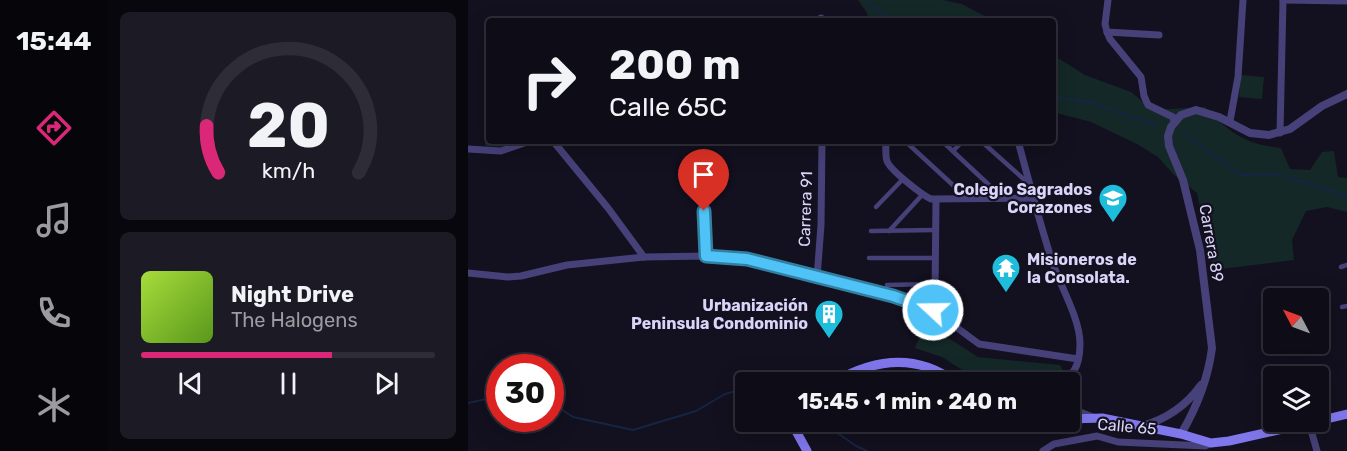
<!DOCTYPE html>
<html lang="en">
<head>
<meta charset="utf-8">
<style>
  body { margin:0; font-family:Rubik,sans-serif; background:#1c1a24; color:#f1f3f6; height:100vh; display:flex; flex-direction:column; font-size:22px; white-space:nowrap }
  * { box-sizing:border-box; margin:0 }
  p { font-size:20px; color:#9b9ba1 }
  .icon { flex:none; width:33px; height:33px; fill:none; stroke:currentColor; stroke-width:2; stroke-linecap:round; stroke-linejoin:round }
  .map { position:relative; flex:1; overflow:hidden }
  .details { display:flex; flex-direction:column; gap:12px; padding:12px; background:#08070d; width:360px }
  .details>* { flex:none }
  .banner { position:absolute; left:18px; top:18px; width:570px; height:126px; border-radius:6px; box-shadow:0 6px 24px #0002,0 0 0 2px #2e2c36; background:#0e0c17; color:#f1f3f6; overflow:hidden }
  .needle { width:39px; rotate:311deg }
  .buttons { position:absolute; left:795px; top:288px; display:grid; gap:12px }
  .buttons a { display:grid; place-items:center; width:66px; height:66px; border-radius:6px; background:#0e0c17; box-shadow:0 6px 24px #0002,0 0 0 2px #2e2c36; font-size:30px }
  .speed { position:absolute; left:18px; top:354px; display:flex; gap:12px; font-size:30px; font-weight:700; text-align:center }
  .speed>* { display:grid; place-content:center; width:78px; height:78px; border-radius:50%; background:#0e0c17; box-shadow:0 6px 24px #0002,0 0 0 2px #2e2c36; line-height:1 }
  .speed .limit { border:9px solid #d22; background:#fff; color:#111 }
  .pin { position:absolute; display:grid; place-items:center; width:51px; height:51px; color:#fff; margin:-62px -26px; border-radius:50% 50% 50% 0; rotate:-45deg; box-shadow:0 0 6px #0007 }
  .pin .icon { rotate:45deg }
  .me { position:absolute; width:66px; margin:-33px; rotate:291deg; stroke-linejoin:round; filter:drop-shadow(0 0 4px #0008) }
  .turn { display:flex; align-items:center; gap:21px; height:126px; padding:0 24px; font-size:27px }
  .turn .icon { width:78px; height:78px; stroke-width:2.5 }
  .turn b { display:block; font-size:42px; line-height:51px }
  .details .card { flex:1; display:flex; flex-direction:column; justify-content:center; gap:9px; min-width:0; padding:0 21px; border-radius:9px; background:#1c1a24 }
  .details .dial { align-items:center; gap:0 }
  .dial svg { height:156px; overflow:visible; fill:none; stroke:#2e2c36; stroke-width:7; stroke-linecap:round; text-anchor:middle }
  .dial text { fill:#f1f3f6; stroke:none }
  .song { display:flex; align-items:center; gap:18px }
  .cover { width:72px; height:72px; border-radius:9px; background:linear-gradient(135deg,hsl(80 70% 55%),hsl(90 70% 35%)) }
  .played { height:6px; border-radius:3px; background:linear-gradient(90deg,#db2777 65%,#2e2c36 65%) }
  .keys { display:flex; justify-content:space-around; direction:ltr }
  .trip { position:absolute; left:267px; top:372px; width:345px; height:60px; border-radius:6px; background:#0e0c17; box-shadow:0 6px 24px #0002,0 0 0 2px #2e2c36; font-weight:700; line-height:60px; text-align:center }
  main { display:flex; flex:1; min-height:0 }
  .menu { display:flex; flex-direction:column; width:108px; justify-content:space-around; align-items:center; background:#060509; color:#9b9ba1 }
  .menu .icon { width:42px; height:42px }
  .menu .active { color:#db2777 }
  .menu b { font-size:27px; color:#f1f3f6 }
  .map>svg:first-child { display:block }
  .green { fill:#142828 }
  .lines { fill:none; stroke-linecap:round; stroke-linejoin:round }
  .stream { stroke:#162543; stroke-width:2 }
  .pedestrian { stroke:#464178; stroke-width:4.5 }
  .minor { stroke:#464178; stroke-width:7 }
  .tertiary { stroke:#464178; stroke-width:8 }
  .secondary { stroke:#8177ec; stroke-width:9 }
  .route-casing { stroke:#337fa1; stroke-width:15 }
  .route { stroke:#4fc3f7; stroke-width:10 }
  .labels { text-anchor:middle; stroke-width:4.5; stroke-linejoin:round; paint-order:stroke }
  .poi-label { font-size:16px; font-weight:bold; fill:#dad4f9; stroke:#13101f; text-anchor:end }
  .street-label { font-size:16px; fill:#dad4f9; stroke:#13101f }
</style>
</head>
<body>
<main>
<nav class="menu">
<b>15:44</b>
<svg class="icon active" aria-label="directions" viewBox="0 0 24 24"><path d="M12 3l9 9-9 9-9-9zM9 14v-3h6M13 9l2 2-2 2"/></svg>
<svg class="icon" aria-label="music" viewBox="0 0 24 24"><path d="M9 18V5l10-2v13"/><circle cx="6" cy="18" r="3"/><circle cx="16" cy="16" r="3"/></svg>
<svg class="icon" aria-label="phone" viewBox="0 0 24 24"><path d="M5 4h4l2 5-3 2q2 4 5 5l2-3 5 2v4C11 20 4 13 5 4z"/></svg>
<svg class="icon" aria-label="climate" viewBox="0 0 24 24"><path d="M12 3v18M4 7l16 10M4 17L20 7"/></svg>
</nav>
<section class="details">
<div class="card dial"><svg viewBox="0 0 100 80">
<path d="M14 69A42 42 0 1 1 86 69"/>
<path d="M14 69A42 42 0 0 1 8 45" stroke="#db2777"/>
<text x="50" y="56" font-size="32" font-weight="700">20</text>
<text x="50" y="72" font-size="11">km/h</text>
</svg></div>
<div class="card">
<div class="song"><i class="cover"></i><div><b>Night Drive</b><p>The Halogens</p></div></div>
<div class="played"></div>
<div class="keys"><svg class="icon" aria-label="previous" viewBox="0 0 24 24"><path d="M18 5L8 12l10 7zM5 5v14"/></svg><svg class="icon" aria-label="pause" viewBox="0 0 24 24"><path d="M8 5v14M16 5v14"/></svg><svg class="icon" aria-label="next" viewBox="0 0 24 24"><path d="M6 5l10 7-10 7zM19 5v14"/></svg></div>
</div>
</section>
<div class="map">
<svg width="879" height="451" viewBox="0 0 879 451">
  <rect width="100%" height="100%" fill="#13101f"/>
  <g class="green">
    <polygon points="390,0 475,0 494,4 526,21 401,21 399,13"/>
    <path d="M585 55 617 75 663 92 685 110 737 107C762 133 776 144 813 148L822 169 842 170 854 152 866 151 870 177 879 178V212L859 207 838 211 824 240 826 260 745 270 729 193 706 175 690 157 669 144 623 122 585 112Z"/>
    <polygon points="773,75 796,77 794,99 771,97"/>
    <polygon points="21,83 21,141 58,141 41,147 17,146 16,84"/>
    <polygon points="457,323 510,357 592,365 595,371 592,374 549,382 513,382 474,357 447,348"/>
  </g>
  <g class="lines">
    <g class="stream">
      <polyline points="400,0 404,6 426,21"/>
      <polyline points="585,97 620,102 688,125"/>
      <polyline points="715,133 773,175 809,174 879,196"/>
      <polyline points="82,402 105,417 165,430 228,411 257,394 278,388"/>
      <polyline points="0,403 32,396"/>
      <polyline points="354,422 388,446 399,451"/>
    </g>
    <g class="pedestrian">
      <polyline points="437,141 499,198"/>
      <polyline points="474,141 536,199"/>
      <polyline points="513,141 560,183"/>
      <polyline points="485,151 495,141"/>
      <polyline points="408,207 435,179"/>
      <polyline points="403,231 467,230"/>
      <polyline points="421,231 455,194"/>
      <polyline points="401,258 467,258"/>
      <polyline points="873,267 879,265"/>
      <polyline points="419,285 467,284"/>
      <polyline points="874,307 879,306"/>
    </g>
    <g class="minor">
      <polyline points="640,0 637,24 639,32 642,39 673,77 676,96 680,105 705,117 706,122"/>
      <polyline points="815,0 879,1"/>
      <polyline points="353,18 353,21"/>
      <polyline points="639,32 691,35"/>
      <polyline points="762,121 770,77 775,0"/>
      <polyline points="812,133 815,0"/>
      <polyline points="85,141 140,208 176,257"/>
      <path d="M418 141C418 147 417 155 419 161 422 170 454 195 463 199L565 198"/>
      <path d="M550 141C561 181 571 221 584 261 592 286 612 318 612 344 612 362 607 379 588 382"/>
      <polyline points="0,149 33,151 62,141"/>
      <polyline points="235,189 238,256"/>
      <polyline points="0,273 40,277 53,276 99,265 176,257 238,256 278,259 438,300 465,310 511,344 610,359"/>
      <polyline points="349,278 353,225 354,141"/>
      <polyline points="465,310 467,294 468,200"/>
      <polyline points="602,408 627,418"/>
      <polyline points="841,423 849,451"/>
      <polyline points="575,451 586,444 629,436 650,442 737,446 743,443"/>
    </g>
    <g class="tertiary">
      <path d="M674 426C699 419 718 406 733 385"/>
      <path d="M713 434C729 407 740 379 744 348L732 250 715 180 701 146 700 136 703 127 713 115 728 110 751 117 782 133 801 135 822 129 854 106 879 94"/>
    </g>
    <g class="secondary">
      <path d="M366 382C406 359 448 353 487 382"/>
      <polyline points="602,419 634,418 713,434 743,443 761,441 846,422"/>
      <polyline points="850,421 879,414"/>
      <polyline points="327,422 328,431 339,451"/>
    </g>
  </g>
  <g class="lines">
    <g class="route-casing">
      <polyline id="route" points="236,211 238,256 279,259 425,296 465,310"/>
    </g>
    <use href="#route" class="route"/>
  </g>
  <defs>
    <g id="school-pin" transform="scale(1.5)"><path d="M0 17L-7.5 6A9.5 9.5 0 1 1 7.5 6Z" fill="#1ebddb" stroke="#13101f"/><path d="M0-5L7-2L0 1L-7-2ZM-4 1L0 2.5L4 1V4Q0 6-4 4Z" fill="#fff"/></g>
    <g id="temple-pin" transform="scale(1.5)"><path d="M0 17L-7.5 6A9.5 9.5 0 1 1 7.5 6Z" fill="#1ebddb" stroke="#13101f"/><path d="M0-6L5-2H3V0L6.5 2.5H4V6H1.5V3h-3V6H-4V2.5H-6.5L-3 0V-2H-5Z" fill="#fff"/></g>
    <g id="building-pin" transform="scale(1.5)"><path d="M0 17L-7.5 6A9.5 9.5 0 1 1 7.5 6Z" fill="#1ebddb" stroke="#13101f"/><path d="M-4-6H4V6H1V3H-1V6H-4ZM-2.5-4.3h1.7v1.8h-1.7ZM.8-4.3h1.7v1.8H.8ZM-2.5-1h1.7V.8h-1.7ZM.8-1h1.7V.8H.8Z" fill="#fff"/></g>
  </defs>
  <g fill-rule="evenodd">
    <use href="#school-pin" x="645" y="198"/>
    <use href="#temple-pin" x="538" y="268"/>
    <use href="#building-pin" x="361" y="314"/>
  </g>
  <g class="labels">
    <g class="poi-label">
      <text x="624" y="195">Colegio Sagrados<tspan x="624" dy="18">Corazones</tspan></text>
      <text x="559" y="265" text-anchor="start">Misioneros de<tspan x="559" dy="18">la Consolata.</tspan></text>
      <text x="340" y="311">Urbanización<tspan x="340" dy="18">Peninsula Condominio</tspan></text>
    </g>
    <g class="street-label">
      <text transform="translate(337 209) rotate(-88)" y="6">Carrera 91</text>
      <text transform="translate(744 243) rotate(80)" y="6">Carrera 89</text>
      <text transform="translate(659 426) rotate(5)" y="6">Calle 65</text>
    </g>
  </g>
</svg>
<div class="buttons">
<a><svg class="needle" viewBox="-14 -14 28 28"><path d="M0-13l5 13h-10z" fill="#e53935"/><path d="M0 13l5-13h-10z" fill="#9b9ba1"/></svg></a>
<a><svg class="icon" aria-label="layers" viewBox="0 0 24 24"><path d="M12 4l9 5-9 5-9-5zM3 14l9 5 9-5"/></svg></a>
</div>
<div class="speed"><div class="limit">30</div></div>
<div class="pin" style="left:236px;top:211px;background:#d93025"><svg class="icon" aria-label="arrive" viewBox="0 0 24 24"><path d="M6 21V4h12l-3 4 3 4H6"/></svg></div>
<svg class="me" style="left:465px;top:310px" viewBox="-20 -20 40 40"><circle r="17" fill="#4fc3f7" stroke="#fff" stroke-width="3"/><path d="M0-11L8 9 0 5-8 9z" fill="#fff"/></svg>
<div class="trip">15:45 · 1 min · 240 m</div>
<div class="banner">
<div class="turn"><svg class="icon" aria-label="right" viewBox="0 0 24 24"><path d="M7 20v-9h11M14 6l5 5-5 5"/></svg><div><b>200 m</b>Calle 65C</div></div>
</div>
</div>
</main>
</body>
</html>
